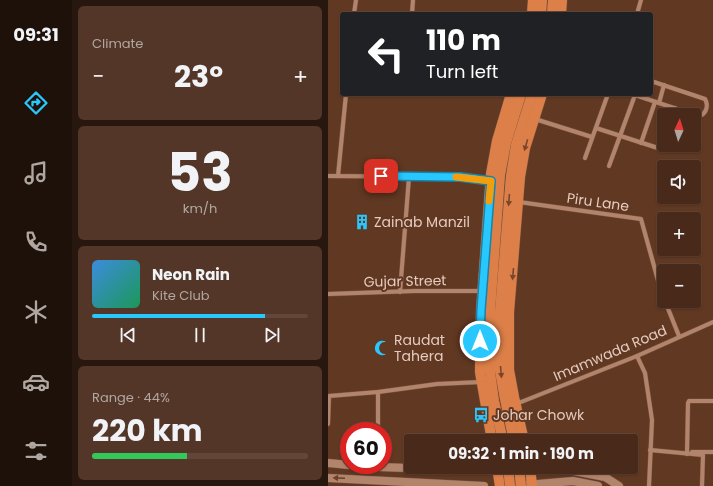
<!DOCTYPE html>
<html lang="en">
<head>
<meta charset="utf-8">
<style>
  body { margin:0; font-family:Poppins,sans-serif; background:#533627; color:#f1f3f6; height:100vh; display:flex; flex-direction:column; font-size:15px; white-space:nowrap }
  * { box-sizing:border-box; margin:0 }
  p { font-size:13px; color:#b1a7a2 }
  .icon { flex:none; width:22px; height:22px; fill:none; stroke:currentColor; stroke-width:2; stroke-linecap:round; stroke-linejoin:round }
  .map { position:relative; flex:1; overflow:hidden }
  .details { display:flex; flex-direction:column; gap:6px; padding:6px; background:#28170e; width:256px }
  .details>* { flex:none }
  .guide { position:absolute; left:12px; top:12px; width:313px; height:84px; border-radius:4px; box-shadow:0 1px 3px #0004,0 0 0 1px #614639; background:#202124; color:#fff; overflow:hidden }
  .needle { width:26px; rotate:4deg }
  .fabs { position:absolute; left:329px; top:108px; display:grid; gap:8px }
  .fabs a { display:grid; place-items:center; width:44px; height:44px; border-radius:4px; background:#492a1a; box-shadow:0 1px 3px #0004,0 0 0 1px #614639; font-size:20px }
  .speed { position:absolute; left:12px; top:422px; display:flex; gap:8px; font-size:20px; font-weight:700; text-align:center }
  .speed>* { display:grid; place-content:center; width:52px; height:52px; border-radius:50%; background:#492a1a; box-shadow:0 1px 3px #0004,0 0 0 1px #614639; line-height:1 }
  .speed .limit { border:6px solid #d22; background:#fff; color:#111 }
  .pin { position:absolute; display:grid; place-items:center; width:34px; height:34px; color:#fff; margin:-17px; border-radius:8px; box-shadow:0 2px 6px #0006 }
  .me { position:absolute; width:44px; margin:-22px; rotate:0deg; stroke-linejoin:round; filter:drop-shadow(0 0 3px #0008) }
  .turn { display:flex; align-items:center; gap:14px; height:84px; padding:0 20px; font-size:18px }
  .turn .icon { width:52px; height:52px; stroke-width:2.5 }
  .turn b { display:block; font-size:28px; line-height:34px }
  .big { font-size:30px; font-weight:700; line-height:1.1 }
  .details .card { flex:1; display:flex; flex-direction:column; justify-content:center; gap:6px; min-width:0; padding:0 14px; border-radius:6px; background:#533627 }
  .details .dial { align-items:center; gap:0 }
  .dial b { font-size:52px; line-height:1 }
  .song { display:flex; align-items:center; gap:12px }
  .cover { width:48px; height:48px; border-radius:6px; background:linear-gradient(135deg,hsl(210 70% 55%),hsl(150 70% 35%)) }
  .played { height:4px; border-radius:2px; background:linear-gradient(90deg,#28c8ff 80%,#614639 80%) }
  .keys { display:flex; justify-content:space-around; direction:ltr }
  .heat { display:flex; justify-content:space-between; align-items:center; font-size:22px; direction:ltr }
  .charge { height:6px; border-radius:3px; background:linear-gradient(90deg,#34c759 44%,#614639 0) }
  .trip { position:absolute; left:76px; top:434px; width:234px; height:40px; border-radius:4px; background:#492a1a; box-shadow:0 1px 3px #0004,0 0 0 1px #614639; font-weight:700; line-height:40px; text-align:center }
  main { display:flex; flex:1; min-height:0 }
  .tab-bar { display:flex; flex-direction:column; width:72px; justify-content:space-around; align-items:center; background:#1d110a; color:#b1a7a2 }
  .tab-bar .icon { width:28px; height:28px }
  .tab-bar .active { color:#28c8ff }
  .tab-bar b { font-size:18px; color:#f1f3f6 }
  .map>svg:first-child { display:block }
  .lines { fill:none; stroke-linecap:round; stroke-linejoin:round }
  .minor-casing { stroke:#785542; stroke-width:5 }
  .secondary-casing { stroke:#785542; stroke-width:9 }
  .primary-casing { stroke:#785542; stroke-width:11 }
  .minor { stroke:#b3846c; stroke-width:4 }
  .secondary { stroke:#b3846c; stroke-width:8 }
  .primary { stroke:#dd7f48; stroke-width:10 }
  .primary-bridge-casing { stroke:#785542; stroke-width:11; stroke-linecap:butt }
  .primary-bridge { stroke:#dd7f48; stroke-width:10 }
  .oneway { fill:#7a462a }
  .oneway2 { fill:#694029 }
  .route-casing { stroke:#1a82a6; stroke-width:10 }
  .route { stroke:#28c8ff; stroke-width:7 }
  .slow { stroke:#f59e0b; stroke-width:7 }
  .labels { text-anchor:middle; stroke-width:4; stroke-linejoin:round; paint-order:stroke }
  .street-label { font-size:14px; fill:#e5cbbf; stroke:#613822 }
  .poi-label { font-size:14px; fill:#e5cbbf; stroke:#613822; text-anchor:start }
</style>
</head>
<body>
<main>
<nav class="tab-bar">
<b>09:31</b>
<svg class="icon active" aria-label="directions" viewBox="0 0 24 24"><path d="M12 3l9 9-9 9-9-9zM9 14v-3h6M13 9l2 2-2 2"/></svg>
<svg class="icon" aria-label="music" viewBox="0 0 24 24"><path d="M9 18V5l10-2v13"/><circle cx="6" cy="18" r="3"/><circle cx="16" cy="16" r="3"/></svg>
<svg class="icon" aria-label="phone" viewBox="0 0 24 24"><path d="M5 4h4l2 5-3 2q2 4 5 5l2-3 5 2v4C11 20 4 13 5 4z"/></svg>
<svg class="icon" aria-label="climate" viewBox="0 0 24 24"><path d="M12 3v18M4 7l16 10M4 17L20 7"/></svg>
<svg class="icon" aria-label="car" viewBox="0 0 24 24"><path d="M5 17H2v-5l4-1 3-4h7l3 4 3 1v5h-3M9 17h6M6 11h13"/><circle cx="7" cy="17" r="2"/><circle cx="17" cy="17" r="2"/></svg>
<svg class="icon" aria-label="filters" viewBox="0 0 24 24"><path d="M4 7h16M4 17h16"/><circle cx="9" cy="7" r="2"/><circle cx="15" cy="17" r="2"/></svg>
</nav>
<section class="details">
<div class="card"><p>Climate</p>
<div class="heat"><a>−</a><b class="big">23°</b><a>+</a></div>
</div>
<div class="card dial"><b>53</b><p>km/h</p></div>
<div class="card">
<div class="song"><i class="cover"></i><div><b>Neon Rain</b><p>Kite Club</p></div></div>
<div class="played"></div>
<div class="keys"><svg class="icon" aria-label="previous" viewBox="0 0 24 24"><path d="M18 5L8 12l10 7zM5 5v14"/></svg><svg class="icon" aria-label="pause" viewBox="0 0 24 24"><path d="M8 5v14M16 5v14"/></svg><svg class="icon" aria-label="next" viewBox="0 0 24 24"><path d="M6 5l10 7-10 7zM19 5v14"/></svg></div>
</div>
<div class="card"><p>Range · 44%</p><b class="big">220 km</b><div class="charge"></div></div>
</section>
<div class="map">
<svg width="385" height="486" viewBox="0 0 385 486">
  <rect width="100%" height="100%" fill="#613822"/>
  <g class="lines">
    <g class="minor-casing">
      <g id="minor">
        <polyline points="26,14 28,0"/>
        <polyline points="84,14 85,0"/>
        <polyline points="309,14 313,0"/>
        <path d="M304 94 370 116C378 115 381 106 377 99L323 81"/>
        <polyline points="331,103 336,85"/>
        <polyline points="344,115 347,108"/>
        <polyline points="207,119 264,137"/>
        <polyline points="268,128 333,149 336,140"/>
        <polyline points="313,143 327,102"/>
        <polyline points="257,158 280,94"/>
        <polyline points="281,166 307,95"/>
        <polyline points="0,176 132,177 161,181"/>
        <polyline points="10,176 18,94"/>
        <polyline points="191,202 313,219 331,284 336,297"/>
        <polyline points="72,292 81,177"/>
        <polyline points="0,294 86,291 154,291"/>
        <polyline points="337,301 351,336"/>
        <polyline points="309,356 317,373 324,420 321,486"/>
        <polyline points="188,404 309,356 385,322"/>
        <polyline points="0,424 1,396 50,392 109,384 153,382"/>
        <polyline points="50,431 50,392"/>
        <polyline points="322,450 375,455 374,486"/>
        <polyline points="364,452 385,452"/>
        <polyline points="359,454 360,403 361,401 385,401"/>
      </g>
    </g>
    <g class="secondary-casing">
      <g id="secondary">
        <polyline points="0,463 21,465"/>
        <polyline points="24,465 50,467 174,471"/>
        <polyline points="185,470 236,469 277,477 291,486"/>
        <polyline points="0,478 156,486"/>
        <polyline points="187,486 245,481 270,486"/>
      </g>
    </g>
    <g class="primary-casing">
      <g id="primary">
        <polyline points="204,14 205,0"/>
        <polyline points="213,14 214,0"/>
        <polyline points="224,14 225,0"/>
        <polyline points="233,14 234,0"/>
        <polyline points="164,441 152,372 153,311 163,174 169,141 183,94"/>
        <polyline points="175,441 166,401 162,372 162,311 172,175 178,143 193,94"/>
        <polyline points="186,441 177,399 172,371 172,311 183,176 188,145 204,94"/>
        <polyline points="196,441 186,397 181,370 181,312 192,177 197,148 214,94"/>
        <polyline points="169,467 172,486"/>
        <polyline points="202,467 204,486"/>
      </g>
    </g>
    <use href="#minor" class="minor"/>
    <use href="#secondary" class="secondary"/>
    <use href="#primary" class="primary"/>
    <g class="primary-bridge-casing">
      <g id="primary-bridge">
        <polyline points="180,467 182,486"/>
        <polyline points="191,467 193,486"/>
      </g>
    </g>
    <use href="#primary-bridge" class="primary-bridge"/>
  </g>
  <defs><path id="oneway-solid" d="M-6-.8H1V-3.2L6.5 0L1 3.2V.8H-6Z"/></defs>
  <g class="oneway">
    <use href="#oneway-solid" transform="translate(198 145) rotate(106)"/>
    <use href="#oneway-solid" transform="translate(181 200) rotate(94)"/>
    <use href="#oneway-solid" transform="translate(185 274) rotate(95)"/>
    <use href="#oneway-solid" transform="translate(173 372) rotate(85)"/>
  </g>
  <use class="oneway2" href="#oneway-solid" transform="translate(11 478) rotate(-177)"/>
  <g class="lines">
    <g class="route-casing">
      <polyline id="route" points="53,176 132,177 163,181 153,310 152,341"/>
    </g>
    <use href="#route" class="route"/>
    <polyline class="slow" points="128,177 163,181 161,201"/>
  </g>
  <defs>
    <g id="building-bare" transform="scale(1.2)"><path d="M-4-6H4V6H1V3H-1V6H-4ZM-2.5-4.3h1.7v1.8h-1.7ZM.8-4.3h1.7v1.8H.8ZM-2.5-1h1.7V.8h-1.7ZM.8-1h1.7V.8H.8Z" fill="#28c8ff" stroke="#613822" stroke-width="2.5" paint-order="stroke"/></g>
    <g id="mosque-bare" transform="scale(1.2)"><path d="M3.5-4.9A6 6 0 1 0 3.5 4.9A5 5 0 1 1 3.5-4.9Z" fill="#28c8ff" stroke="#613822" stroke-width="2.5" paint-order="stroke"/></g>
    <g id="bus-bare" transform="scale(1.2)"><path d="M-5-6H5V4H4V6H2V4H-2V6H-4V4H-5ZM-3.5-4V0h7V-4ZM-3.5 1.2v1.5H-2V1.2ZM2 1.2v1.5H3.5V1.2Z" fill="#28c8ff" stroke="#613822" stroke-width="2.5" paint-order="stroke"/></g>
  </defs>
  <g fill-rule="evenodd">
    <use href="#building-bare" x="34" y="222"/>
    <use href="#mosque-bare" x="54" y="348"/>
    <use href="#bus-bare" x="153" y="415"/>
  </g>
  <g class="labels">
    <g class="street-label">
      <text transform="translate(270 202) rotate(8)" y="5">Piru Lane</text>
      <text transform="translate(77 281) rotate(-1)" y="5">Gujar Street</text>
      <text transform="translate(282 353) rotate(-23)" y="5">Imamwada Road</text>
    </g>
    <g class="poi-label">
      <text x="46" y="227">Zainab Manzil</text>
      <text x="66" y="345">Raudat<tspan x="66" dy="16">Tahera</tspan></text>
      <text x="165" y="420">Johar Chowk</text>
    </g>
  </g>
</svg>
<div class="fabs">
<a><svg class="needle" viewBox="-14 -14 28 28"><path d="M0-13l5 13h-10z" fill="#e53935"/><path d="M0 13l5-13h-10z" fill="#b1a7a2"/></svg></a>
<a><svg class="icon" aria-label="sound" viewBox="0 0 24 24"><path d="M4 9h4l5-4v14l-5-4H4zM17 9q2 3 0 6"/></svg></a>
<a>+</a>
<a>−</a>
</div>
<div class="speed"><div class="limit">60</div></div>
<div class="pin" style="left:53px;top:176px;background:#d93025"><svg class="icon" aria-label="arrive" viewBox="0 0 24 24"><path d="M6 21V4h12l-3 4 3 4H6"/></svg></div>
<svg class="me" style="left:152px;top:341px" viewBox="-20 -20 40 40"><circle r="17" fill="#28c8ff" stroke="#fff" stroke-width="3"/><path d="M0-11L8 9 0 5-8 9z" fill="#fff"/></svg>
<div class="trip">09:32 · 1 min · 190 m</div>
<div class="guide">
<div class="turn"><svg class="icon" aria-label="left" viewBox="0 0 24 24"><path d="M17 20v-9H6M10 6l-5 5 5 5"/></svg><div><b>110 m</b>Turn left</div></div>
</div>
</div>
</main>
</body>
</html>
